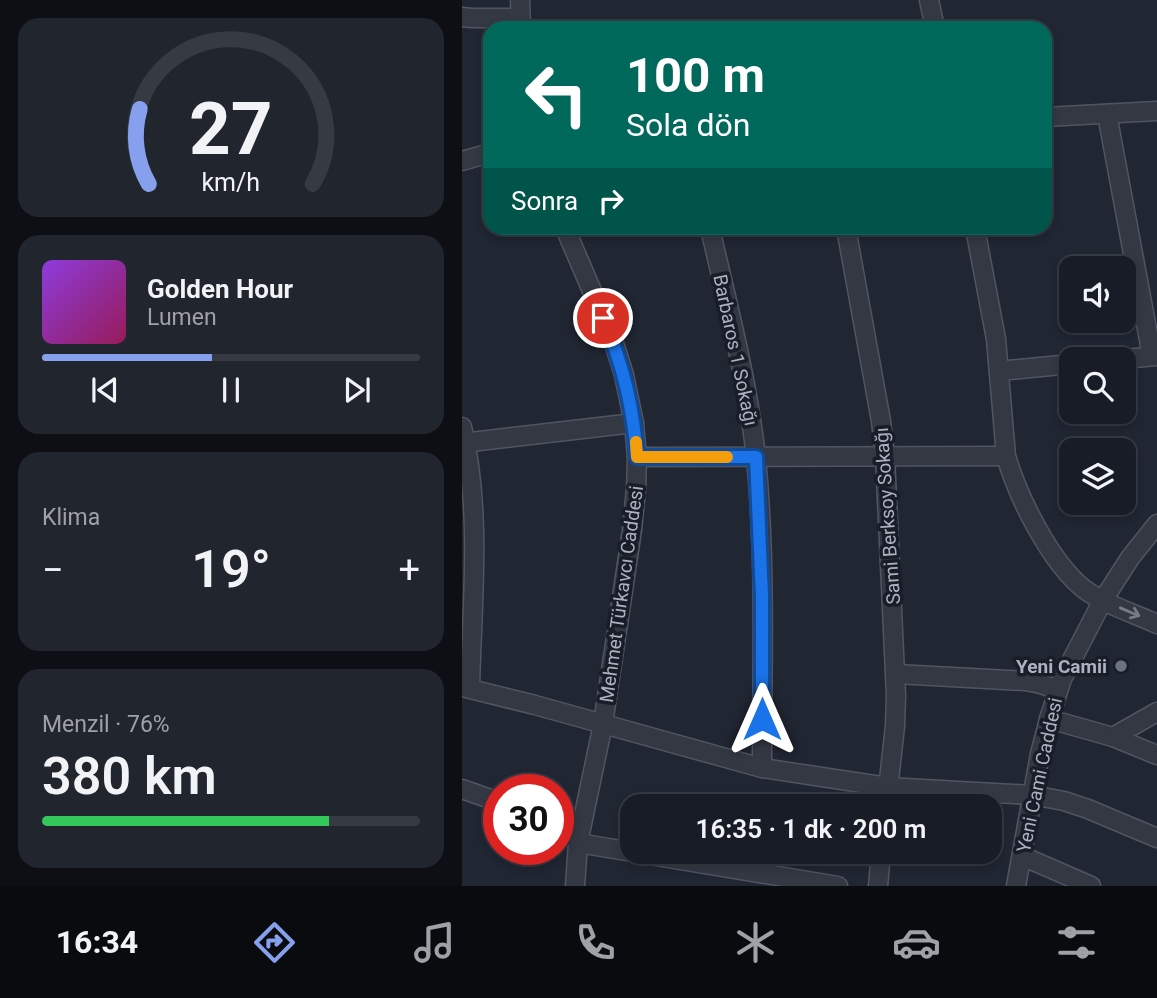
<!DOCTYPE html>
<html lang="tr">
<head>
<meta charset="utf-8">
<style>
  body { margin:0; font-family:Roboto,sans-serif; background:#21252e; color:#f1f3f6; height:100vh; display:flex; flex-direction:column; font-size:26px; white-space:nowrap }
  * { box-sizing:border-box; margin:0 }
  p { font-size:23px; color:#9fa1a7 }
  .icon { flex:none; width:38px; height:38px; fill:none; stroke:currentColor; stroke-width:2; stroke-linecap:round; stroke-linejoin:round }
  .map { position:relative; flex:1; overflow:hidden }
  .panel { display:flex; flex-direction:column; gap:18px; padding:18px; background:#0d0f15; width:462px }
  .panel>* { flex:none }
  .guide { position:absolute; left:21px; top:21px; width:569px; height:214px; border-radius:21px; box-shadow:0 4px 10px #0003,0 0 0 2px #363a43; background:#00695c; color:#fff; overflow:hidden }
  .fabs { position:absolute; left:597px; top:256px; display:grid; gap:14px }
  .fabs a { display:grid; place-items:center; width:77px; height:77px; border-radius:14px; background:#181c26; box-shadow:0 4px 10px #0003,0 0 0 2px #363a43; font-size:35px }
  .speed { position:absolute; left:21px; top:774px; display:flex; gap:14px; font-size:35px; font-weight:700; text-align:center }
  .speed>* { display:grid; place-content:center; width:91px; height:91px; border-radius:50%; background:#181c26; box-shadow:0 4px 10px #0003,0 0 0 2px #363a43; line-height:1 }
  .speed .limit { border:10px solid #d22; background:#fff; color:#111 }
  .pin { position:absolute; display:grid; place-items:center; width:60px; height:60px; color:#fff; margin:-30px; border:4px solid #fff; border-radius:50%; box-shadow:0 2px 7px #0007 }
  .me { position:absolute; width:77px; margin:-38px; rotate:0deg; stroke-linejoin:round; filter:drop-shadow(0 0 5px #0008) }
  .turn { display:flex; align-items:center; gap:24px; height:147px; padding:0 28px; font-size:32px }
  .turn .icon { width:91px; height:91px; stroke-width:2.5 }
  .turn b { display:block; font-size:49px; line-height:60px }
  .then { display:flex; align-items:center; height:66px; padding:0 28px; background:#0003; gap:14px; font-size:26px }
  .big { font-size:52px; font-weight:600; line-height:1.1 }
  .panel .tile { flex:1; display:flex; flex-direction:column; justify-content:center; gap:10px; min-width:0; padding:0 24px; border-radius:21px; background:#21252e }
  .panel .dial { align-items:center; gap:0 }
  .dial svg { height:182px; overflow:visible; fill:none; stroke:#363a43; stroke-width:7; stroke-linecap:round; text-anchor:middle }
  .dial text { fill:#f1f3f6; stroke:none }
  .song { display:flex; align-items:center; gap:21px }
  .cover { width:84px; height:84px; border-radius:10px; background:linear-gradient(135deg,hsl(270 70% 55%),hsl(330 70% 35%)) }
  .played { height:7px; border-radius:4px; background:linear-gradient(90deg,#86a0ed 45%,#363a43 45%) }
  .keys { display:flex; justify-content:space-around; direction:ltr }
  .heat { display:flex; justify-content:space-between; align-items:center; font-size:38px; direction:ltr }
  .charge { height:10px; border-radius:5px; background:linear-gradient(90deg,#34c759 76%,#363a43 0) }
  .trip { position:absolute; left:158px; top:794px; width:382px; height:70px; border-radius:21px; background:#181c26; box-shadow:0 4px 10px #0003,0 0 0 2px #363a43; font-weight:600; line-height:70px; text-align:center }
  .tab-bar { display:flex; height:112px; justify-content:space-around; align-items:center; background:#0a0b0f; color:#9fa1a7 }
  .tab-bar .icon { width:49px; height:49px }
  .tab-bar .current { color:#86a0ed }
  .tab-bar b { font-size:32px; color:#f1f3f6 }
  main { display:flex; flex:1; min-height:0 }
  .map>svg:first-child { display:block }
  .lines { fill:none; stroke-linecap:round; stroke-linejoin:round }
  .minor-casing { stroke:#515562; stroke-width:21 }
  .minor { stroke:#333843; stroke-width:18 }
  .oneway { stroke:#767b88 }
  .route-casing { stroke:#114b97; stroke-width:18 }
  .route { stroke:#1a73e8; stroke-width:12 }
  .slow { stroke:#f59e0b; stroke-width:12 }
  .worship-dot { fill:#6b7280; stroke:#191d28; stroke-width:2.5 }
  .labels { text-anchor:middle; stroke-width:7; stroke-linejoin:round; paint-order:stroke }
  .street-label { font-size:19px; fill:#adb2c1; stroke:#191d28 }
  .poi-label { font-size:19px; font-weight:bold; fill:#adb2c1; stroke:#191d28; text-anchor:end }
</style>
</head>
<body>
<main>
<section class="panel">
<div class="tile dial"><svg viewBox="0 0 100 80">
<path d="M14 69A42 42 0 1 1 86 69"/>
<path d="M14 69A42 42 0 0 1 10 36" stroke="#86a0ed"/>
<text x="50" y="56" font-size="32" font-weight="700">27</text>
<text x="50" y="72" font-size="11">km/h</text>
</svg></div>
<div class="tile">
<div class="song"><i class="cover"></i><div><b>Golden Hour</b><p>Lumen</p></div></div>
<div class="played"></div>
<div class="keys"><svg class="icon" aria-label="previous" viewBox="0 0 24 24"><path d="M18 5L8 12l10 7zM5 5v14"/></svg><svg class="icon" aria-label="pause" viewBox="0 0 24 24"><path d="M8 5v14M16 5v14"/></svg><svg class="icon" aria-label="next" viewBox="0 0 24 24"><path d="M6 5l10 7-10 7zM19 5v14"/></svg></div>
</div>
<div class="tile"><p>Klima</p>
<div class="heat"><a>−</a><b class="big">19°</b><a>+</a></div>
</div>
<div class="tile"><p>Menzil · 76%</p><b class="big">380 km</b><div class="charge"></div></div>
</section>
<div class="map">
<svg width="695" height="886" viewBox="0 0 695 886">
  <rect width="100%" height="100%" fill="#202632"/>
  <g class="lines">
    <g class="minor-casing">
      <g id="minor">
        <polyline points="58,0 59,28"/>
        <polyline points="467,0 473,28"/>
        <polyline points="0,17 9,18 58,18"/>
        <polyline points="645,114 690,356"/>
        <polyline points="583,117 695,111"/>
        <polyline points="0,161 28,153"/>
        <polyline points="103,228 151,340 162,375 172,423 175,457 174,489 170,530 141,724 116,843 113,886"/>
        <path d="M248 228C265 303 286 381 294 458 304 560 300 665 300 768"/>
        <polyline points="384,228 419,421 423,456 434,696 433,726 424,807"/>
        <path d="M513 228 534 339 544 456C556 497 588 562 622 589 644 605 671 613 695 624"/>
        <polyline points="662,359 695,356"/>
        <polyline points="537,371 609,364"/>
        <path d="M0 427C20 512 10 601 8 688"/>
        <polyline points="0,443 172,423"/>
        <polyline points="175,457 544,456"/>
        <polyline points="434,674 563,681 579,684 596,690"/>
        <polyline points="0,687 73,705 300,768 426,787 570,795 602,801 626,809 695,838"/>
        <polyline points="587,719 651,737 695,712"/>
        <polyline points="651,737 695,755"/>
        <polyline points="0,789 37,802"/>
        <polyline points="96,823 118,831"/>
        <polyline points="116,843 376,886"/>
        <polyline points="560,856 629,886"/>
        <polyline points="416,886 419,852"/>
        <polyline points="554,886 578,754 587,719 600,679 641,600 668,558 695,524"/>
      </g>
    </g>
    <use href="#minor" class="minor"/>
  </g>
  <defs><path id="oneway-shaft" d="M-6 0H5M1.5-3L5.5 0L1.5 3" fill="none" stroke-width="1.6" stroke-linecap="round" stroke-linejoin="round" transform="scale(1.75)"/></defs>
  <use class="oneway" href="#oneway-shaft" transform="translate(668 612) rotate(23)"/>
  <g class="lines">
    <g class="route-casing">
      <path id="route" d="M141 318C161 365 171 406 175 457H294L300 596V719"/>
    </g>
    <use href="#route" class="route"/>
    <polyline class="slow" points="174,442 175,457 265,457"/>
  </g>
  <circle class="worship-dot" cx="659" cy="666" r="7"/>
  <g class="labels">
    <g class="street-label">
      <text transform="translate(274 350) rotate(78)" y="7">Barbaros 1 Sokağı</text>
      <text transform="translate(425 516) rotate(-94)" y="7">Sami Berksoy Sokağı</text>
      <text transform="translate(159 594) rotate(-82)" y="7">Mehmet Türkavcı Caddesi</text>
      <text transform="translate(577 775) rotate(-78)" y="7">Yeni Cami Caddesi</text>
    </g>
    <g class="poi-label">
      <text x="645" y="673">Yeni Camii</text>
    </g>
  </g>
</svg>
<div class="fabs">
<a><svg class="icon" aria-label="sound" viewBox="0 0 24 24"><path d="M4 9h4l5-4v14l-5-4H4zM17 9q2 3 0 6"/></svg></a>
<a><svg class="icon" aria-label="search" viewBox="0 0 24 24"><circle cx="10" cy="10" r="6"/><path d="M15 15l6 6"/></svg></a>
<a><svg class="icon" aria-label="layers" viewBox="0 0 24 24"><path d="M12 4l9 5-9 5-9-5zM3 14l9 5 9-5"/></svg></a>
</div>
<div class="speed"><div class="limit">30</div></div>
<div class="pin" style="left:141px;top:318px;background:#d93025"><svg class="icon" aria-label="arrive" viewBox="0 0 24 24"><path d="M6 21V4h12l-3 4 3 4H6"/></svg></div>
<svg class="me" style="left:300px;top:719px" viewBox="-20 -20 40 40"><path d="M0-17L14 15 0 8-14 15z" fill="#1a73e8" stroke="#fff" stroke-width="4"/></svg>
<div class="trip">16:35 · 1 dk · 200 m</div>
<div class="guide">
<div class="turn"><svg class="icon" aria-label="left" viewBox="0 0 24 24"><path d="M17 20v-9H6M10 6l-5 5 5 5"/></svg><div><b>100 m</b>Sola dön</div></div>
<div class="then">Sonra<svg class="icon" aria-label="right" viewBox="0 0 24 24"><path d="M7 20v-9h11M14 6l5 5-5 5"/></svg></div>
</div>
</div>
</main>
<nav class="tab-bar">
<b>16:34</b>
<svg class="icon current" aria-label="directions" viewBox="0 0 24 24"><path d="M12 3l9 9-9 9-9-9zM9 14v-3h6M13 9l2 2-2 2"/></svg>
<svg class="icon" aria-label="music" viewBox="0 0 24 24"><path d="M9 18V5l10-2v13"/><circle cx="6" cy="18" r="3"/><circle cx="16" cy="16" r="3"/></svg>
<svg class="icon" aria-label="phone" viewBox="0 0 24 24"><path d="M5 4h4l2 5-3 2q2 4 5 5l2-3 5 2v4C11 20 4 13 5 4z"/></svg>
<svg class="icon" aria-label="climate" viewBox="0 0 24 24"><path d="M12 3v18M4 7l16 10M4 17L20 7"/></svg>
<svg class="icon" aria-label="car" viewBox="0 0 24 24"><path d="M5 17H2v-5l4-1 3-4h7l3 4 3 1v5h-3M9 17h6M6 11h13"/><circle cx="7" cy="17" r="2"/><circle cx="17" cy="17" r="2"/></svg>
<svg class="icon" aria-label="filters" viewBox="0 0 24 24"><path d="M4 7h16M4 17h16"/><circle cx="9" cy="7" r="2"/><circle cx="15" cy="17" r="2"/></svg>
</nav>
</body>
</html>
